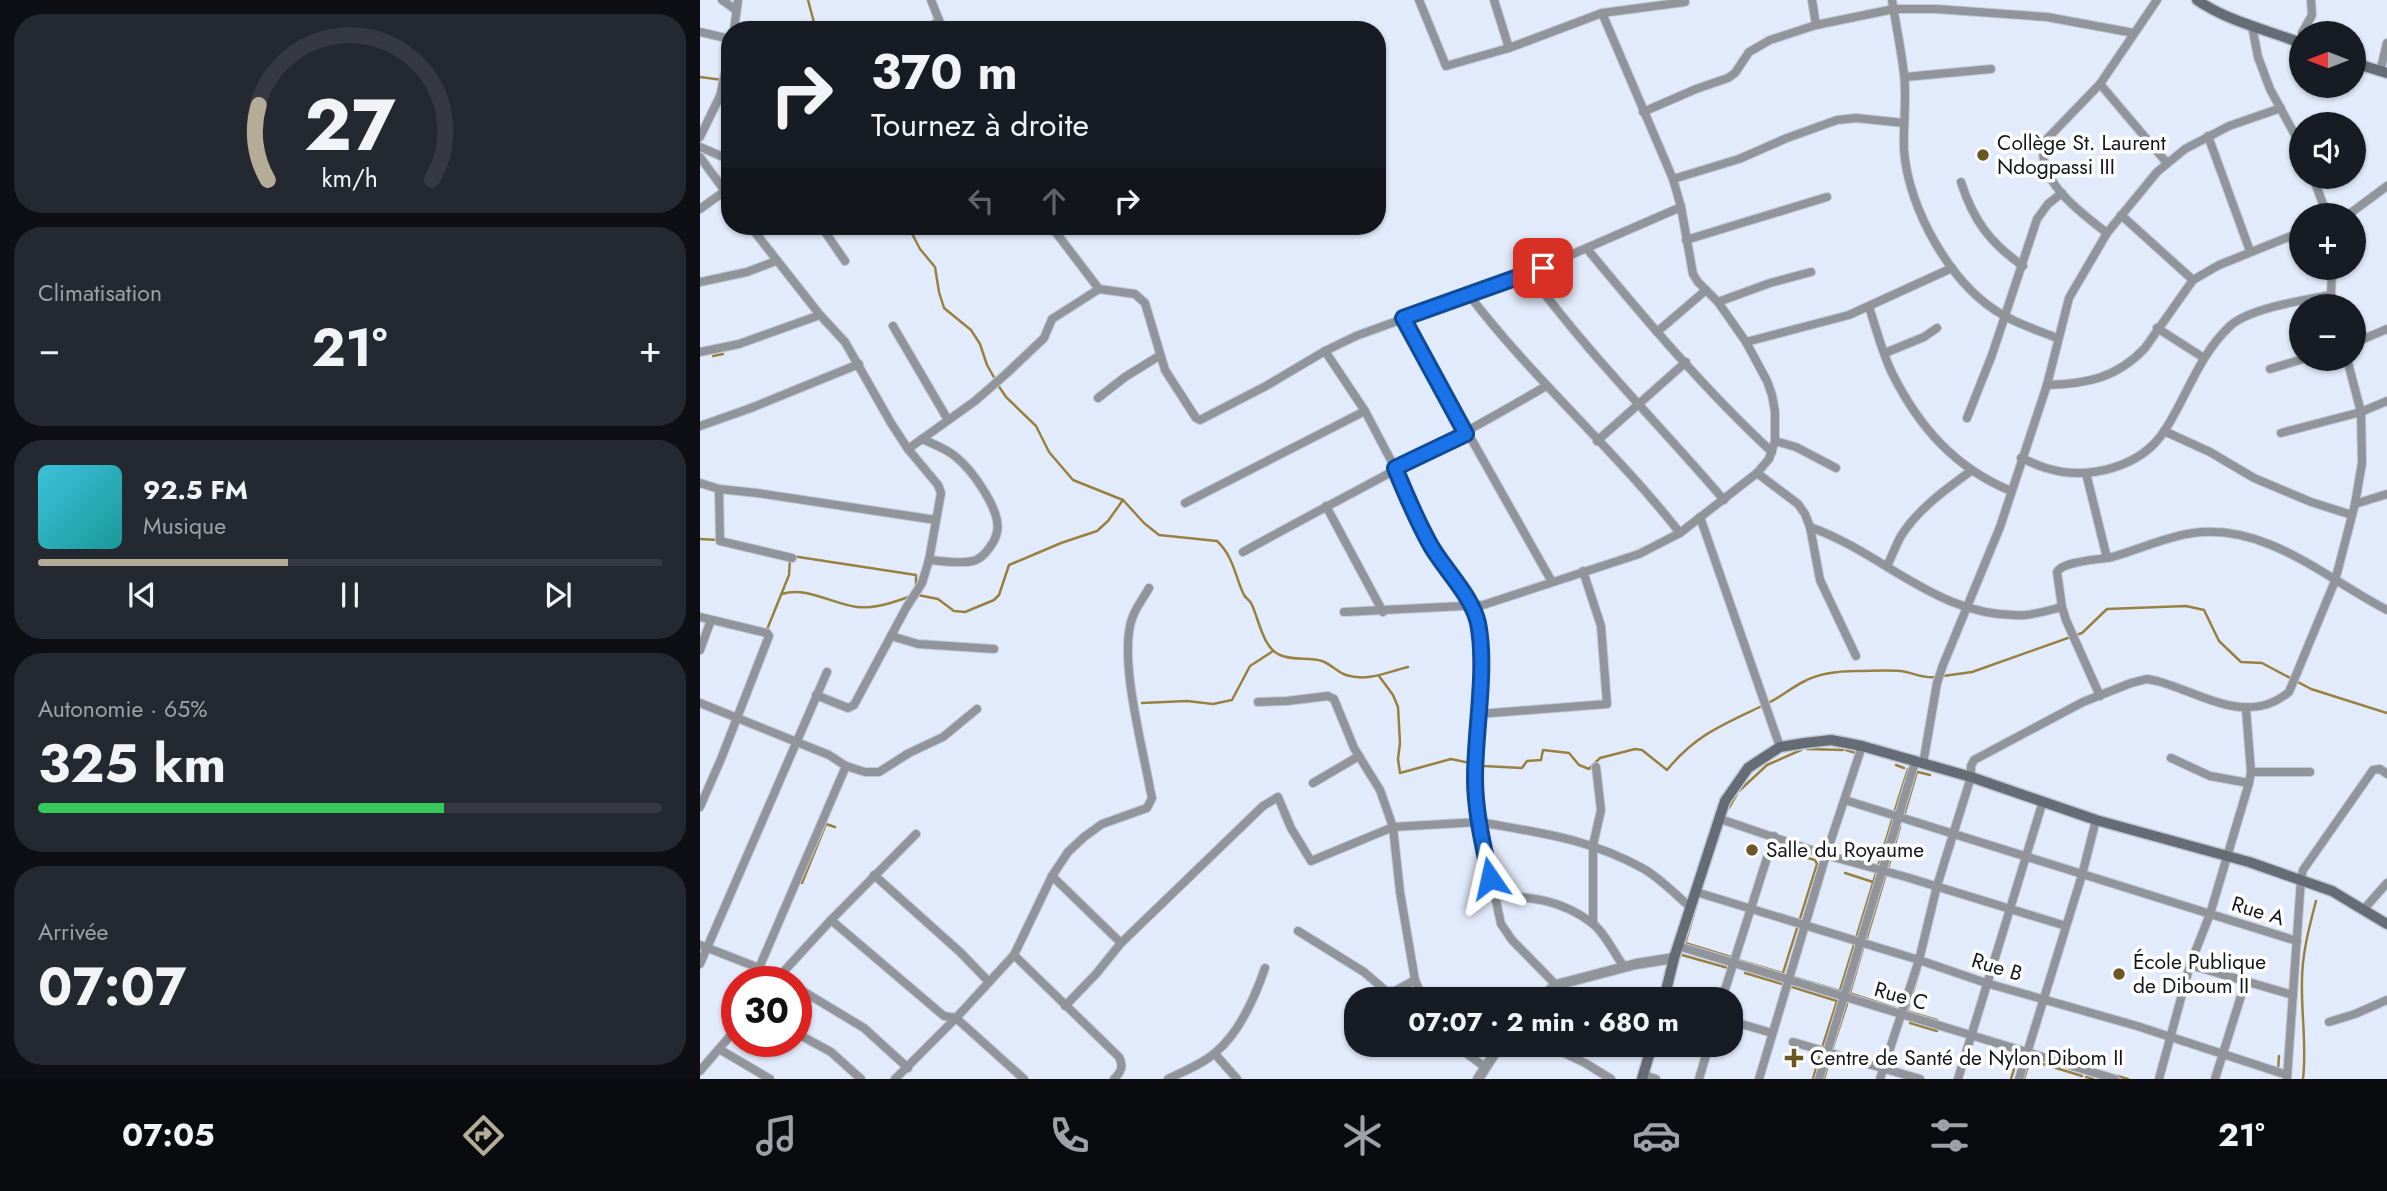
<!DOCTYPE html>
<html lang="fr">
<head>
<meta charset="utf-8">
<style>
  body { margin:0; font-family:Jost,sans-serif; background:#242831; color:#f1f3f6; height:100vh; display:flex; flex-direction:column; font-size:26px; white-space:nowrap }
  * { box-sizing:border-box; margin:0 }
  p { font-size:23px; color:#9ea1a6 }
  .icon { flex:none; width:38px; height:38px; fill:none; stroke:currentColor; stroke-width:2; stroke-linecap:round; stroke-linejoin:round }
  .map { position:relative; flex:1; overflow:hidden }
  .side { display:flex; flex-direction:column; gap:14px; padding:14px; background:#0d0f14; width:700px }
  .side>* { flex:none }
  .guide { position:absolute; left:21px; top:21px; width:665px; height:214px; border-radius:28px; box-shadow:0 2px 5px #0004; background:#171b24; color:#f1f3f6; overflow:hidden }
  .needle { width:46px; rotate:270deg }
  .fabs { position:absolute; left:1589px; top:21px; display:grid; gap:14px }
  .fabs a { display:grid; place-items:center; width:77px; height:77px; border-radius:50%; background:#171b24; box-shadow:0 2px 5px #0004; font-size:35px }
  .speed { position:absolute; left:21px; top:966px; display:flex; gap:14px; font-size:35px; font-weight:700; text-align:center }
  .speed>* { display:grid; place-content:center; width:91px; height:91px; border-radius:50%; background:#171b24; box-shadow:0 2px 5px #0004; line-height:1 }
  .speed .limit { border:10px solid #d22; background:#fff; color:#111 }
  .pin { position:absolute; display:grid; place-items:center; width:60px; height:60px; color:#fff; margin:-30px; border-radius:14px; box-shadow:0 4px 10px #0006 }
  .me { position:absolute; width:77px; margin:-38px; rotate:349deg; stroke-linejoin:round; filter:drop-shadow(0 0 5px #0008) }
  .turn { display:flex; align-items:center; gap:24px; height:147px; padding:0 35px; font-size:32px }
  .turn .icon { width:91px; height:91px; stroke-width:2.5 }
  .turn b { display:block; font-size:49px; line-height:60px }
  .lanes { display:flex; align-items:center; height:66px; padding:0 35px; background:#0003; justify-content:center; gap:35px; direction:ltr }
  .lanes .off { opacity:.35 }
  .big { font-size:52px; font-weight:700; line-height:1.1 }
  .side .widget { flex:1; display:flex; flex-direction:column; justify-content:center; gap:10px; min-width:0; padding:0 24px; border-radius:28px; background:#242831 }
  .side .dial { align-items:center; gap:0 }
  .dial svg { height:182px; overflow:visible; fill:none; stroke:#363941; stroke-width:7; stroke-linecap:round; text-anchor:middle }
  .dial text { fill:#f1f3f6; stroke:none }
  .song { display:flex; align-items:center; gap:21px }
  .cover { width:84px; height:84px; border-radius:10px; background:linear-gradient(135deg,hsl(190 70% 55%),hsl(180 70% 35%)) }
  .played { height:7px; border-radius:4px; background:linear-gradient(90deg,#b5ac98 40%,#363941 40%) }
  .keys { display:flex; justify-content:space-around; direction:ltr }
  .heat { display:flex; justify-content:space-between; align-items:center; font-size:38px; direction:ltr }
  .charge { height:10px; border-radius:5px; background:linear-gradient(90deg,#34c759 65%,#363941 0) }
  .trip { position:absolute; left:644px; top:987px; width:399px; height:70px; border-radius:28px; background:#171b24; box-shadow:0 2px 5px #0004; font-weight:700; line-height:70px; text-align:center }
  .tab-bar { display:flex; height:112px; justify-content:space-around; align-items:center; background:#090b0e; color:#9ea1a6 }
  .tab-bar .icon { width:49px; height:49px }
  .tab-bar .on { color:#b5ac98 }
  .tab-bar b { font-size:32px; color:#f1f3f6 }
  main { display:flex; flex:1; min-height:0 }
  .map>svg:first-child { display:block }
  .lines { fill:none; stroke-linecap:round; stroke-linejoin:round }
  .stream { stroke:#9a8040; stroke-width:2.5 }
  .minor-casing { stroke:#c1c9d7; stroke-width:10 }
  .tertiary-casing { stroke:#c1c9d7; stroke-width:12 }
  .secondary-casing { stroke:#c1c9d7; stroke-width:13 }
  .minor { stroke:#91959b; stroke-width:8 }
  .tertiary { stroke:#91959b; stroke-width:10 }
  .secondary { stroke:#666c75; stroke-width:10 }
  .route-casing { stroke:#114b97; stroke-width:18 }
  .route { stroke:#1a73e8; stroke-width:12 }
  .poi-dot { fill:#6b5625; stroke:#fff; stroke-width:2.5 }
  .labels { text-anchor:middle; stroke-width:7; stroke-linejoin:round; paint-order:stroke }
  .poi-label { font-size:21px; fill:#13161c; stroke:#fff; text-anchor:start }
  .street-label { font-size:21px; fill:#13161c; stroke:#fff }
</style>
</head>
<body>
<main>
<section class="side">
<div class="widget dial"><svg viewBox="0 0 100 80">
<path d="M14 69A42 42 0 1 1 86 69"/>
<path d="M14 69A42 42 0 0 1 10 36" stroke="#b5ac98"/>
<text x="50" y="56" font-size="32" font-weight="700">27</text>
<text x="50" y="72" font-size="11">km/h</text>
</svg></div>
<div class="widget"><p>Climatisation</p>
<div class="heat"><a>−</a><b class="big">21°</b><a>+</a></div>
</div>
<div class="widget">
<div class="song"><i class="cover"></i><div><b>92.5 FM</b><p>Musique</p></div></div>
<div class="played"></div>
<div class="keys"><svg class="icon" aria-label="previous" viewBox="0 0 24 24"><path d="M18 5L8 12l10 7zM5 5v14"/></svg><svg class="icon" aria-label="pause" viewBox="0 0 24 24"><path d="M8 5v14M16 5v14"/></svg><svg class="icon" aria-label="next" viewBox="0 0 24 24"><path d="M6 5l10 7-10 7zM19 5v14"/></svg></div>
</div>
<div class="widget"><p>Autonomie · 65%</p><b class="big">325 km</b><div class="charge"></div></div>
<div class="widget"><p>Arrivée</p><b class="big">07:07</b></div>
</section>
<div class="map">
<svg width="1687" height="1079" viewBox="0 0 1687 1079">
  <rect width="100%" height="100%" fill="#e2ebfb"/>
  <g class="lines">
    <g class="stream">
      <polyline points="108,0 116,30"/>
      <polyline points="0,77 30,81"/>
      <polyline points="208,226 220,249 235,267 239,292 244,308 271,330 280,344 287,365 295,379"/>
      <polyline points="13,356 23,354"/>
      <path d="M298 385 306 397 336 426 349 452 373 480 423 500 444 523 459 535 517 541C533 556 535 575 543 593 545 599 550 599 552 605 559 620 563 648 580 655 593 661 609 657 622 661 631 664 637 672 646 675 668 682 687 672 708 667"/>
      <polyline points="0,539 18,540"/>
      <polyline points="92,556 216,575 216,587"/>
      <path d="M82 594C106 586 133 604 157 607 175 609 195 602 211 596"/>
      <polyline points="218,595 238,599 254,611 265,612 294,600 299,595 309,565 361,543 397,531 408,521 423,500"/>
      <polyline points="66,632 89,575 90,559"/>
      <path d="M679 676 693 695 698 707 700 743 698 759 700 773 751 759 784 766 822 768 827 761 841 760 843 750 869 753 879 765 889 769 900 758 935 749 942 750 967 770C997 733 1027 723 1068 703 1081 697 1092 687 1105 681 1120 673 1140 671 1157 671 1171 671 1186 670 1200 671 1212 672 1223 679 1236 677"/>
      <polyline points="1243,676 1272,672 1382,633 1407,609 1486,606 1504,610 1519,641 1541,662 1562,663 1611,689 1687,713"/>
      <polyline points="442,703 487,701 513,704 532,700 550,666 573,651"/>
      <polyline points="1107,749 1143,750"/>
      <polyline points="1146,750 1156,753"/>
      <polyline points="1196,765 1204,768"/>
      <polyline points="1218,772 1230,775"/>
      <polyline points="1039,791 1067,765 1101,750"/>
      <polyline points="1029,808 1037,794"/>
      <polyline points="1194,813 1208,769"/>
      <polyline points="1204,816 1217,772"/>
      <polyline points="1178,866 1192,820"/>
      <polyline points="1188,868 1200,827"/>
      <polyline points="1145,873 1173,882"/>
      <polyline points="102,883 126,824 135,827"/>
      <polyline points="1166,941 1186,874"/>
      <polyline points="985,943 1031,957"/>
      <polyline points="985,944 999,897"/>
      <polyline points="982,955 1028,968"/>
      <polyline points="1038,960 1082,973"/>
      <polyline points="1045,973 1082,984"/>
      <polyline points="1083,973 1117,864 1115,860 1093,854"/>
      <polyline points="1093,977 1140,991"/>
      <polyline points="1089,986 1137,1001"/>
      <polyline points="1140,990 1176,873"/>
      <polyline points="1149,993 1195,1008"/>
      <polyline points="1150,993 1164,945"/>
      <polyline points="846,999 858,991"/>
      <polyline points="1206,1011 1237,1020"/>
      <polyline points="1207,1011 1220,969"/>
      <polyline points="1210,1023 1237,1031"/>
      <polyline points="1122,1048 1137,1001"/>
      <polyline points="1132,1050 1147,1004"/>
      <polyline points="1330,1060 1382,1076"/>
      <polyline points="1578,1070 1579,1056"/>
      <polyline points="1414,1075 1428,1079"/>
      <polyline points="1386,1077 1393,1079"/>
      <polyline points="1113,1079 1120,1054"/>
      <polyline points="1124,1079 1131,1055"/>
      <polyline points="1311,1079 1318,1056"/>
      <polyline points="1324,1079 1330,1059"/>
      <path d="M1603 1079C1607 1046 1601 1014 1602 981 1602 954 1609 928 1616 901"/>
    </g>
    <g class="minor-casing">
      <g id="minor">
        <polyline points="22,0 36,10"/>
        <polyline points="231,0 243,30"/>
        <polyline points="794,0 809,48"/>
        <polyline points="1112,0 1116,25"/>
        <path d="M1192 0C1196 25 1201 49 1204 74 1207 99 1203 125 1204 150 1208 208 1251 286 1303 315 1320 325 1340 331 1357 338"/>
        <polyline points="902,13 985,2"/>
        <polyline points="1552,26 1558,57 1570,89 1601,146"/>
        <polyline points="34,30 38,0"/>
        <polyline points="225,30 239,21"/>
        <polyline points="0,32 30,39"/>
        <polyline points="1602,33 1612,15 1611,0"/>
        <polyline points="1680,72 1687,43"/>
        <polyline points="1205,77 1291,69"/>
        <polyline points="1400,84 1467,163"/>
        <polyline points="943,112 996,89 1028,78 1035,73 1049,52 1070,40 1116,25 1194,9 1236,9 1347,17 1434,33"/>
        <polyline points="1508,136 1550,251"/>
        <polyline points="0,137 20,96 30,51"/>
        <polyline points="0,147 30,160"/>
        <polyline points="0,157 30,198"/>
        <polyline points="1613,177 1627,215"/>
        <polyline points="973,179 1039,159 1087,138 1137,120 1156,118 1204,123"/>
        <path d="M1261 182C1273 220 1290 243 1323 266"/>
        <polyline points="0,209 25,191"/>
        <polyline points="1421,215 1493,280"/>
        <polyline points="1648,215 1687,186"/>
        <polyline points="50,226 120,315 145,342 191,423 208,449 238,485 241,493 229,560 222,583 206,608 154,705 148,708 116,695"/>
        <polyline points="121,226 145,261"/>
        <polyline points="351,226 399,289 435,294 445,303 465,370 496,418 500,420 566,386 625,351 656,336 829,273 981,207"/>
        <path d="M1407 233C1380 212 1336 181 1344 142L1400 84 1457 0"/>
        <polyline points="986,240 1127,197"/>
        <path d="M888 250C945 319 1006 391 1072 452"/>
        <polyline points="1632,268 1631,295 1634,306"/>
        <path d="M829 273C888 354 959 424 1024 500"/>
        <polyline points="0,282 47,272 76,261"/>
        <path d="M769 295C834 380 915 450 980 533"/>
        <polyline points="1018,302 1070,283 1111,272"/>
        <path d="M1169 307C1176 328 1182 352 1192 373 1219 427 1255 468 1311 491"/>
        <polyline points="703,318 852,582"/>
        <polyline points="193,326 248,420"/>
        <polyline points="1457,328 1504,358"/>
        <polyline points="957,332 1006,290"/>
        <polyline points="1046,342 1149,315 1252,268"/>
        <polyline points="1654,343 1687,329"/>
        <path d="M625 351 665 411 695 468 713 511 731 545 772 605 778 621 780 677 775 779 779 822C840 833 888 838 944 869 961 879 975 894 990 907"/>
        <polyline points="0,352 39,344 120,315"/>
        <polyline points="1185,353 1224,337 1237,328"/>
        <polyline points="1570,369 1603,359"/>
        <path d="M1347 385C1386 384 1417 378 1445 348L1493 280 1519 265 1601 232"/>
        <polyline points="398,398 425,377 459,356"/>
        <polyline points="1267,418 1292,355 1337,219 1348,204 1362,193"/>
        <polyline points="0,426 51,408 159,364"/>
        <polyline points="1464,431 1510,452 1554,478 1611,502 1652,515"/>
        <polyline points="1581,433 1661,412 1687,401"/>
        <path d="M222 439C233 444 247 449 256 457 272 470 302 511 297 532 296 538 293 543 290 547 286 553 281 559 273 561 260 564 243 561 229 560"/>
        <polyline points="897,441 986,362"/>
        <polyline points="1075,441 1096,447 1136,468"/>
        <polyline points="208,449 275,401 306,374 344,338 352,319 399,289"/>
        <path d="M1321 458C1329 461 1338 466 1346 468 1387 481 1441 468 1465 430 1487 396 1499 355 1530 326 1550 308 1604 300 1631 295"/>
        <polyline points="1057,473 1098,504 1105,514 1110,527 1120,580 1156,656"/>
        <polyline points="1386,473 1407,558"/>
        <polyline points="0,483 19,489 57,493 236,520"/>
        <polyline points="19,489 20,541 92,558"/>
        <polyline points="485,503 665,411"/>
        <polyline points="1655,504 1687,494"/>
        <polyline points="626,506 683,612"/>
        <polyline points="1000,517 1080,747"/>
        <path d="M1110 527C1186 554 1238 619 1325 615 1337 614 1350 610 1362 607"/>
        <path d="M543 552C644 496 747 445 846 386"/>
        <path d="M1187 566C1192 556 1196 545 1201 536 1218 509 1246 489 1271 471"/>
        <polyline points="644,612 783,605 939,554 980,533 1057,473 1069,459 1075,441 1075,412 1072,395 1067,381 1046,342 1018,302 998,282 993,274 981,207 973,179 902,13 809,48 746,66 719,0"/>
        <polyline points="0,617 67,633 69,636 21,759 0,807"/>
        <polyline points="191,636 218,644 294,649"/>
        <polyline points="0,650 11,620"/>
        <path d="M1400 696 1366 620 1362 607 1357 572C1363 561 1398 560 1412 557 1437 550 1468 536 1493 533 1566 523 1627 579 1687 610"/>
        <polyline points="558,702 587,701 628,696 634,699 654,748 680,790 693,827 700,892 715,980 723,999"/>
        <polyline points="0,703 129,755 146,766 59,968"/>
        <polyline points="779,714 907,704 901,626 883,571"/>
        <polyline points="1471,758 1510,776 1549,783"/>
        <polyline points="1223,764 1237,683 1243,665 1300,527 1347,385 1369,298 1407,233 1457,172 1485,149 1529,126 1581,108"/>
        <polyline points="146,766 165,772 179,772 209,753 243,737 277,709"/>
        <polyline points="1551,772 1610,772"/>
        <polyline points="613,783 659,756"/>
        <polyline points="1145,800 1597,941"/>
        <polyline points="1020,819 1126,855 1206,877 1366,926"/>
        <polyline points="174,875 260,952 289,982"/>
        <polyline points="352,876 421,943"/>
        <polyline points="996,892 1219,960 1286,983 1437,1026 1587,1075"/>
        <path d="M794 896C830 896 862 900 892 923 905 933 914 953 924 967"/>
        <polyline points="1664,909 1687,883"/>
        <polyline points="131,920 238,1011 244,1016 256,1018 324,1079"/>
        <polyline points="893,924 893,845 901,810 896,767"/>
        <polyline points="598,931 664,972 686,991 695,991 715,980"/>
        <polyline points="0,945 59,968 86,982"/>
        <polyline points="978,946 1415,1079"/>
        <path d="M314 955 419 1057C424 1066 421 1072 414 1079"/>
        <polyline points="0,964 127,672"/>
        <polyline points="1490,965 1593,995"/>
        <polyline points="74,982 131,920 216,834"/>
        <polyline points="96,987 164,1028 208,1068"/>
        <polyline points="1022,999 1074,836"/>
        <polyline points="365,1006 396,974 421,943 563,806 578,797 591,828 611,861 693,827 779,822 801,924 812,940 856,985"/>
        <polyline points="1031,1021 1072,1033"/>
        <polyline points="1629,1022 1655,1014 1687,1000"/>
        <polyline points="96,1033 131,1052 161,1079"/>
        <polyline points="1093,1042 1220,1079"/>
        <polyline points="755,1045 785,1067"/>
        <polyline points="847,1045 885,1063 911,1079"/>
        <polyline points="722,1048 725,1045"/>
        <polyline points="19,1049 70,1079"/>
        <polyline points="515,1054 537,1079"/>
        <polyline points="0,1071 37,1028"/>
        <polyline points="944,1075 956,1079"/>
        <path d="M195 1079 256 1018 314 955 352 876 368 852 384 837 402 824 447 808 452 798 450 789C443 748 417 654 433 616 437 606 444 597 449 588"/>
        <path d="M468 1079C484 1071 503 1064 516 1052 540 1032 555 997 565 968"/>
        <polyline points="999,1079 1009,1045"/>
        <polyline points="1059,1079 1126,855 1162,746"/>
        <polyline points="1119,1079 1215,762"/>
        <path d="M1180 1079 1219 960 1237 886 1271 777V766L1274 760 1383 702 1431 683 1447 679 1457 681C1502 693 1547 727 1589 692L1635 581 1655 504 1662 463 1661 412 1647 359"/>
        <polyline points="1258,1079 1343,801"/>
        <polyline points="1319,1079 1382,875 1396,820"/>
        <polyline points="1459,1079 1490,965 1510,914 1549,783 1551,772 1546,709"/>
        <polyline points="1515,1079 1546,980"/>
        <polyline points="1587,1079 1601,879 1603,870 1673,770 1680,769 1687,774"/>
      </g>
    </g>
    <g class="tertiary-casing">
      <g id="tertiary">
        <polyline points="839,999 856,985 936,964 974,958"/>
        <polyline points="778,1079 800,1045"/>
      </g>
    </g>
    <g class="secondary-casing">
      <g id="secondary">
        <path d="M1497 0C1527 21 1567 30 1601 43"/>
        <polyline points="1654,63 1687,73"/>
        <polyline points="964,999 974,958 1025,801 1048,768 1060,760 1080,747 1105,743 1131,740 1162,746 1271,777 1396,820 1549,862 1632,891 1687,924"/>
        <polyline points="942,1079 952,1045"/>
      </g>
    </g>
    <use href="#minor" class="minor"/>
    <use href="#tertiary" class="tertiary"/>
    <use href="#secondary" class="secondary"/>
  </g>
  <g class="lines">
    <g class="route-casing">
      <path id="route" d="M790 878C783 845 775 811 775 778 775 731 787 668 778 623 772 596 745 570 731 546 717 521 706 495 695 468L766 434 703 318 843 268"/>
    </g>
    <use href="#route" class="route"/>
  </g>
  <g class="poi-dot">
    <circle cx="1283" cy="155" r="7"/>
    <circle cx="1052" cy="850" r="7"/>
    <circle cx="1419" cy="974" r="7"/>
    <path d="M1090.5 1047.5h7v7h7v7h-7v7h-7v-7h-7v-7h7z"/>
  </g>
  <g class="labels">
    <g class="poi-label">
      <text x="1297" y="150">Collège St. Laurent<tspan x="1297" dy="24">Ndogpassi III</tspan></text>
      <text x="1066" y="857">Salle du Royaume</text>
      <text x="1433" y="969">École Publique<tspan x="1433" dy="24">de Diboum II</tspan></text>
      <text x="1110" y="1065">Centre de Santé de Nylon Dibom II</text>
    </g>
    <g class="street-label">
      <text transform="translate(1558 911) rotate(17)" y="7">Rue A</text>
      <text transform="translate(1297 967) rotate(17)" y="7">Rue B</text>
      <text transform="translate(1201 996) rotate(16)" y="7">Rue C</text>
    </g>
  </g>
</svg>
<div class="fabs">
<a><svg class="needle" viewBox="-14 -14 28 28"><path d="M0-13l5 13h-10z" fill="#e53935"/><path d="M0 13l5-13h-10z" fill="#9ea1a6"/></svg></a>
<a><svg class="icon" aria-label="sound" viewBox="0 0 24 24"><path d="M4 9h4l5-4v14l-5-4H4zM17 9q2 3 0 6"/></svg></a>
<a>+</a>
<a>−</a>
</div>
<div class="speed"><div class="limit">30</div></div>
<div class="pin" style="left:843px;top:268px;background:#d93025"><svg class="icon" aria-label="arrive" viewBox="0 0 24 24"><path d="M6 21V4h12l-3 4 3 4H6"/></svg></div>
<svg class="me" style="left:790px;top:878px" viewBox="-20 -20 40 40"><path d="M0-17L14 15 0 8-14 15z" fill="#1a73e8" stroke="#fff" stroke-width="4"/></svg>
<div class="trip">07:07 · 2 min · 680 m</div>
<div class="guide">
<div class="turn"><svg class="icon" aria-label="right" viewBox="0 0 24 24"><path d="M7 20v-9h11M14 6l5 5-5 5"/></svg><div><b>370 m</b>Tournez à droite</div></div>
<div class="lanes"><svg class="icon off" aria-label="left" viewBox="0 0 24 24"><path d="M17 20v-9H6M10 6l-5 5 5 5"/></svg><svg class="icon off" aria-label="ahead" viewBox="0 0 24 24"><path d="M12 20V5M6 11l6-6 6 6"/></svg><svg class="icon" aria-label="right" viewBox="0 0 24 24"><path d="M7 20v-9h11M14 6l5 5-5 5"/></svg></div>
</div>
</div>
</main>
<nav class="tab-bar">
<b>07:05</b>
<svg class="icon on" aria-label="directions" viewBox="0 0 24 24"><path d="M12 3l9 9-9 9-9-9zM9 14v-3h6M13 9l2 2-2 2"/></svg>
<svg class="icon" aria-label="music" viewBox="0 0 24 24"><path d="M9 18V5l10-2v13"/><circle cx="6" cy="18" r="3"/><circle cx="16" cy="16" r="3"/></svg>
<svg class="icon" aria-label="phone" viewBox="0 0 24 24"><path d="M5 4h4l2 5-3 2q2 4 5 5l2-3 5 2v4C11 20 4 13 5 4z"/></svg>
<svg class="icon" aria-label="climate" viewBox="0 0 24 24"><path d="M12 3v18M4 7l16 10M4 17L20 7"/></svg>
<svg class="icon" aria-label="car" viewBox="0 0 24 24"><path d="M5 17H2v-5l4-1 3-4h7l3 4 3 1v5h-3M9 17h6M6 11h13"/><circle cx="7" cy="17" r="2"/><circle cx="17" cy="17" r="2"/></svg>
<svg class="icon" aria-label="filters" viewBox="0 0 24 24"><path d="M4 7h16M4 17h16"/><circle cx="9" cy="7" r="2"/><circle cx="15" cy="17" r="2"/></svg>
<b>21°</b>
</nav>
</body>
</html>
